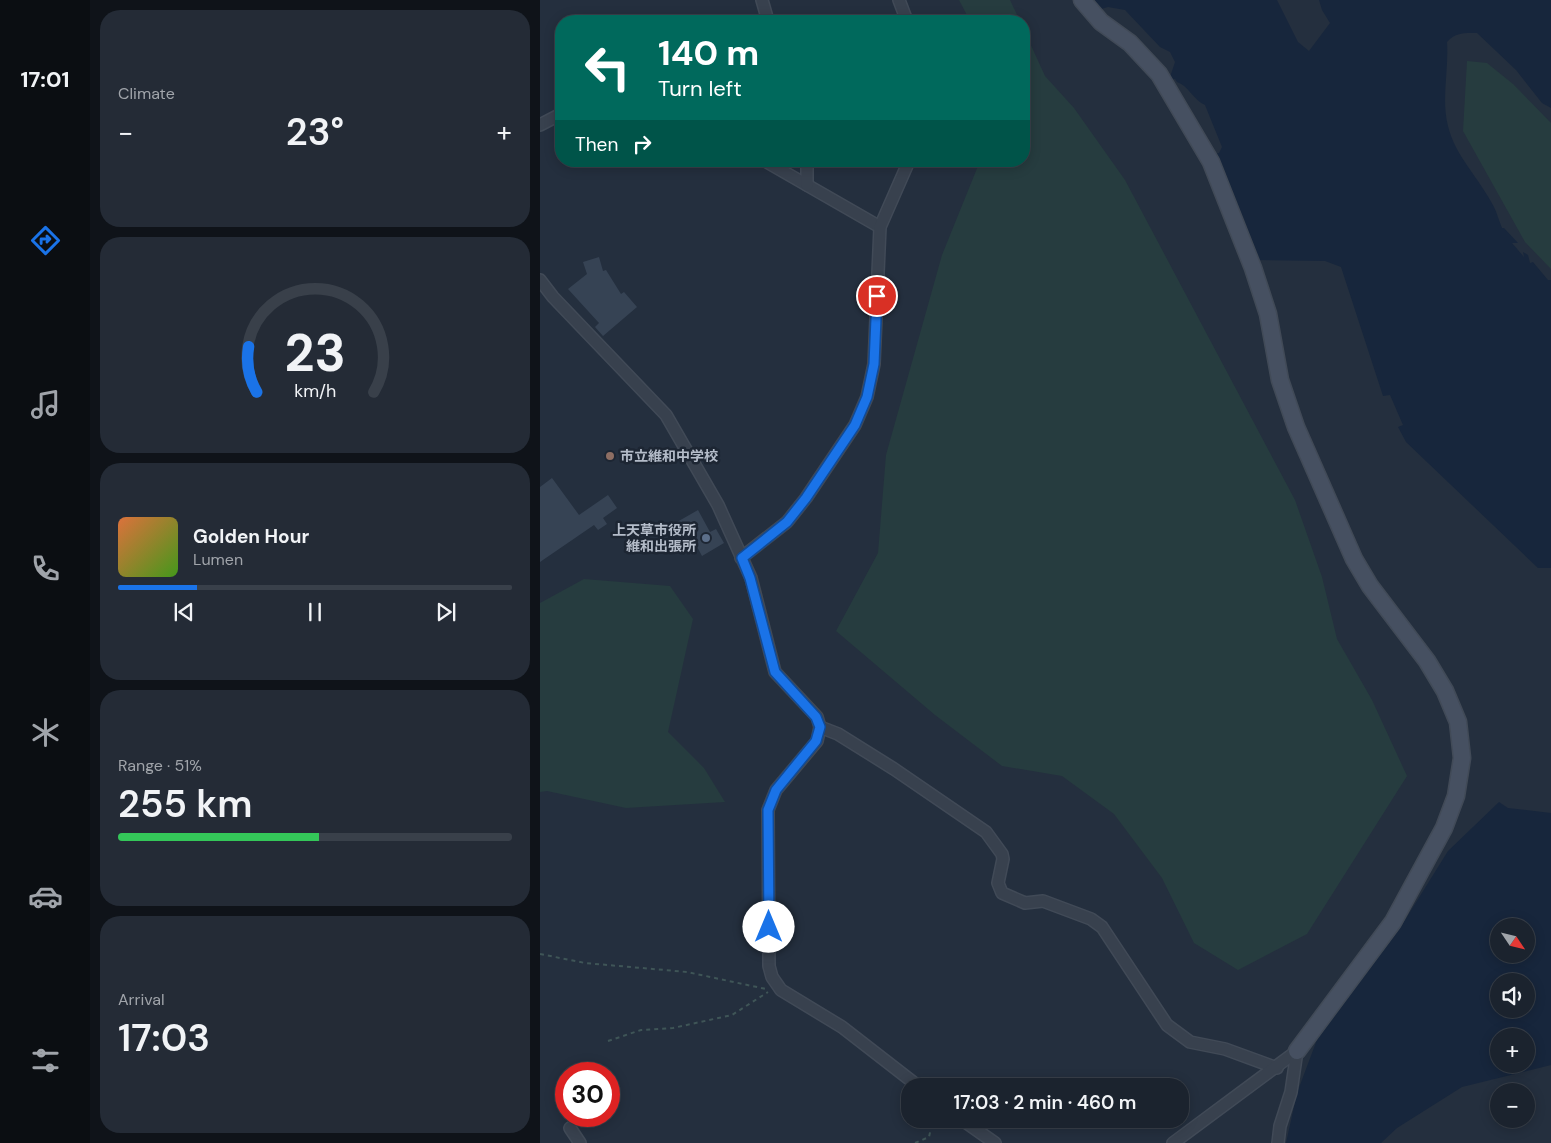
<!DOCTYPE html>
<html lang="en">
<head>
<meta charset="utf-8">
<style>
  body { margin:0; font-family:"DM Sans","Noto Sans JP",sans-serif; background:#242b36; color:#f1f3f6; height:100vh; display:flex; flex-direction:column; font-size:19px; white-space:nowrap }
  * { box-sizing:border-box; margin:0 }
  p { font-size:16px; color:#a0a4aa }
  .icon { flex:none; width:28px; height:28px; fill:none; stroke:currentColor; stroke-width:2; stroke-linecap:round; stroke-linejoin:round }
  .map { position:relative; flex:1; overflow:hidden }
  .drawer { display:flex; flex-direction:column; gap:10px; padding:10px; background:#0f1319; width:450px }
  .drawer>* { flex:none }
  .top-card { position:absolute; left:15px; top:15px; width:475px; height:152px; border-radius:20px; box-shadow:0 2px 12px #0003,0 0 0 1px #39404a; background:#00695c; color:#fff; overflow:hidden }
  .needle { width:32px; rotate:125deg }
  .tools { position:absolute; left:950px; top:918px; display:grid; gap:10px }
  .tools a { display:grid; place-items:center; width:45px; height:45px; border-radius:50%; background:#1b232e; box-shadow:0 2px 12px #0003,0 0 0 1px #39404a; font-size:25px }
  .speed { position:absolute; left:15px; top:1062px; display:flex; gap:10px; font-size:25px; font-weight:700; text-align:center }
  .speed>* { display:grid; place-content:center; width:65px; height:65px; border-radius:50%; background:#1b232e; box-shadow:0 2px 12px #0003,0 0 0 1px #39404a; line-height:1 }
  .speed .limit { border:8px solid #d22; background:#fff; color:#111 }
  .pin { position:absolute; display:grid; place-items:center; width:42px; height:42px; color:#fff; margin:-21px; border:2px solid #fff; border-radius:50%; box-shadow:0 1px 5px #0007 }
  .me { position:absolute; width:55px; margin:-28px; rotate:0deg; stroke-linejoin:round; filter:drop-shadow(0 0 4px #0008) }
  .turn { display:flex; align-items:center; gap:18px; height:105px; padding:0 20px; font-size:22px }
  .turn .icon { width:65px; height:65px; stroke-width:2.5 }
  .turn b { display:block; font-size:35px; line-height:42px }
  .then { display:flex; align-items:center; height:48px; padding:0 20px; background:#0003; gap:10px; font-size:19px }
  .big { font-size:38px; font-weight:600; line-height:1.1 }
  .drawer .widget { flex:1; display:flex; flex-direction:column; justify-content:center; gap:8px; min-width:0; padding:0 18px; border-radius:20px; background:#242b36 }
  .drawer .dial { align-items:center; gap:0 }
  .dial svg { height:130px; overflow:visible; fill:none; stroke:#39404a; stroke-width:7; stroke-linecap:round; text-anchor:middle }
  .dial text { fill:#f1f3f6; stroke:none }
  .song { display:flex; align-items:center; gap:15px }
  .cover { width:60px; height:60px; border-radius:8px; background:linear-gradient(135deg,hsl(20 70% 55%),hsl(100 70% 35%)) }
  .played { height:5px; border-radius:2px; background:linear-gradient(90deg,#1a73e8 20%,#39404a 20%) }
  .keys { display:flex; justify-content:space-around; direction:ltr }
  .heat { display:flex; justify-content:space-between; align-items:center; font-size:28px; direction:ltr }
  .charge { height:8px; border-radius:4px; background:linear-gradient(90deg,#34c759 51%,#39404a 0) }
  .trip { position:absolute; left:361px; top:1078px; width:288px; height:50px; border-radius:20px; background:#1b232e; box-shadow:0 2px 12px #0003,0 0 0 1px #39404a; font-weight:600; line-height:50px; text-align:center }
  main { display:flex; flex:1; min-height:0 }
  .tab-bar { display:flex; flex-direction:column; width:90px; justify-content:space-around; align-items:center; background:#0b0e12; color:#a0a4aa }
  .tab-bar .icon { width:35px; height:35px }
  .tab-bar .selected { color:#1a73e8 }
  .tab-bar b { font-size:22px; color:#f1f3f6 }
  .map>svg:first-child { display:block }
  .green { fill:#263c3f }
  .water { fill:#17263c; fill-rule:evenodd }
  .building { fill:#364354 }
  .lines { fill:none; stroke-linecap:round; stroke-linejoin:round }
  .street-casing { stroke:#414a57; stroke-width:14 }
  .secondary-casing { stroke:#414a57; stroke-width:19 }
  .path { stroke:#3f5557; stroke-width:2; stroke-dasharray:4 4; stroke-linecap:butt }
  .street { stroke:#38414e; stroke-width:11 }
  .secondary { stroke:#465061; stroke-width:16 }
  .route-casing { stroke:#114b97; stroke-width:12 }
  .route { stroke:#1a73e8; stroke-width:9 }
  .education-dot { fill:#8d6e63; stroke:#1d2633; stroke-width:2 }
  .service-dot { fill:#5c6f8a; stroke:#1d2633; stroke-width:2 }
  .labels { text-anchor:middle; stroke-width:5; stroke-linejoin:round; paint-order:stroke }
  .poi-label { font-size:14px; font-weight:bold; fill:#b4bcc9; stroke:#1d2633; text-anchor:start }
</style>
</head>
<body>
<main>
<nav class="tab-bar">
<b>17:01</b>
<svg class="icon selected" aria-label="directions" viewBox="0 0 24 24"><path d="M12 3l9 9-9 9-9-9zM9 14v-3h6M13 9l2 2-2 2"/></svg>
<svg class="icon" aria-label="music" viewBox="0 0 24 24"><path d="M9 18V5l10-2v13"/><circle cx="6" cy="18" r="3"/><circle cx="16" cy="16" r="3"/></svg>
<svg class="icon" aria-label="phone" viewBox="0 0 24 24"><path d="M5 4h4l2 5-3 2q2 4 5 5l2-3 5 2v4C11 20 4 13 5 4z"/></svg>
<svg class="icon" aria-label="climate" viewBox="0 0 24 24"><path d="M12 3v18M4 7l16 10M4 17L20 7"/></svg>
<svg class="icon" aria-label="car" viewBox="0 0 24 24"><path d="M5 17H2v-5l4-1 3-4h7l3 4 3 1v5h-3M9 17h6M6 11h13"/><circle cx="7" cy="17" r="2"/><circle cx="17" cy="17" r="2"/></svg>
<svg class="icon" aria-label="filters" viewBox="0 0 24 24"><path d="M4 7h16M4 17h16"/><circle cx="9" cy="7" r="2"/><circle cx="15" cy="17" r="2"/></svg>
</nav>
<section class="drawer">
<div class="widget"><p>Climate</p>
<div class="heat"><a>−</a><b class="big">23°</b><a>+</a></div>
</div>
<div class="widget dial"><svg viewBox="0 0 100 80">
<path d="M14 69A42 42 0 1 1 86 69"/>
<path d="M14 69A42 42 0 0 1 9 41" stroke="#1a73e8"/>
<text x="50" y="56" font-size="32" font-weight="700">23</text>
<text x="50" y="72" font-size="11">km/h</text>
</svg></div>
<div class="widget">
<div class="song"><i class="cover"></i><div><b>Golden Hour</b><p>Lumen</p></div></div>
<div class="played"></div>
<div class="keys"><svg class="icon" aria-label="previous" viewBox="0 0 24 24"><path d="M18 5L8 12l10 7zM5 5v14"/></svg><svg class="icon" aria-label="pause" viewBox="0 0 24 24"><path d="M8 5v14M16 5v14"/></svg><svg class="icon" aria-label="next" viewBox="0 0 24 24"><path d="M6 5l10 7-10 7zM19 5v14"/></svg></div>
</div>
<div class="widget"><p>Range · 51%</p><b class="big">255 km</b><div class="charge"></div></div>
<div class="widget"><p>Arrival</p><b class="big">17:03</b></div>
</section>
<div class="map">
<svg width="1011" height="1143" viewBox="0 0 1011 1143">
  <rect width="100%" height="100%" fill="#242f3e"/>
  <g class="green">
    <polygon points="419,0 470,0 480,21 430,21"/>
    <polygon points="484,30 505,76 534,108 585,180 755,500 782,577 797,639 832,700 867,776 767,934 698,970 654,943 622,878 574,814 522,776 462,766 395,715 296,631 338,553 346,455 402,255 440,161 484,161"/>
    <polygon points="927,61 947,63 973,84 1011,123 1011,269 985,242 923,131"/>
    <polygon points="44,579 130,586 153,619 128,732 164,768 185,802 86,808 7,791 0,792 0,603"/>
  </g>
  <g class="water">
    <path d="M552 0H737L758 42 769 51 790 23 782 10 779 0H1011V108L1002 103 976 70 937 33C924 33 916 32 907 42 909 70 901 99 908 126 915 156 940 179 954 207 957 213 959 221 962 228H964L978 243H972L984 257 983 252 988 255 990 263 993 262 1008 280H1011V568H998L866 442 858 427 863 425 850 395 843 396 801 267 785 261 718 260 701 214 676 164 675 154 679 153 682 147 665 105C653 100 649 86 637 82L635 79 629 80 635 62 630 52 620 47 585 10 568 7 558 10Z"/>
    <path d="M959 802 968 808 1011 813V1065L922 1087 857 1128 841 1143H746L757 1093 778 1037 860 928 908 851ZM959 926H986V954H959ZM959 981H986V1009H959ZM959 1036H986V1064H959Z"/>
  </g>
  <g class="building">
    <polygon points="59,257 63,271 66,270 81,294 84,292 97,307 63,336 55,327 59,323 28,289 47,274 43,262"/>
    <polygon points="12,478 39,515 68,495 77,508 63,518 67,524 58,530 54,525 0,562 0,487"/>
    <polygon points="158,510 170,532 176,529 184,543 162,556 148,530 143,533 137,522"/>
  </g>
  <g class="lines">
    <g class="street-casing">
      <g id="street">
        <polyline points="222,0 228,21"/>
        <polyline points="359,0 367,21"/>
        <polyline points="0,125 21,114"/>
        <polyline points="225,161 340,227"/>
        <polyline points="267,161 267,185"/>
        <polyline points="0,280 13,297 126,415 178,505 211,578 235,672 277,717 280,727 277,741 236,790 228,810 229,966 232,977 241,990 302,1027 378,1086"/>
        <polyline points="201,558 247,522 266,498 315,425 327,397 334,364 340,227 369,161"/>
        <polyline points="280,727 298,734 354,769 446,832 462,854 463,859 458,883 462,893 485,903 503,901 551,919 562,927 627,1025 650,1042 685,1049 737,1068"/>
        <polyline points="421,1119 455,1143"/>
        <polyline points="30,1128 40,1143"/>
        <polyline points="633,1143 757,1051"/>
        <polyline points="738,1143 740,1126 751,1092 757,1051"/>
      </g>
    </g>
    <g class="secondary-casing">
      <polyline id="secondary" points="542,0 561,22 590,43 619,74 671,162 713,268 728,314 740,380 756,427 814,559 830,586 887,661 905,691 918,722 922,758 916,796 904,828 853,922 757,1051"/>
    </g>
    <g class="path">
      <polyline points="0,954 45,963 147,972 226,989"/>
      <polyline points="68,1041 101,1030 133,1028 192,1015 228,992"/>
      <polyline points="375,1143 389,1137 393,1119"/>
    </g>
    <use href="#street" class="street"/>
    <use href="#secondary" class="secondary"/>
  </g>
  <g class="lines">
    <g class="route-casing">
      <polyline id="route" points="229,927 228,810 236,790 276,741 280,727 276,717 235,672 210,578 202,558 247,522 266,498 315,425 327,397 334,364 337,296"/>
    </g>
    <use href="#route" class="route"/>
  </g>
  <circle class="education-dot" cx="70" cy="456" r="5"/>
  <circle class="service-dot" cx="166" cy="538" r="5"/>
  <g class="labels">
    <g class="poi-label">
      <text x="80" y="461">市立維和中学校</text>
      <text x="156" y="535" text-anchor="end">上天草市役所<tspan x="156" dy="16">維和出張所</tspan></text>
    </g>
  </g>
</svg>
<div class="tools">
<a><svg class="needle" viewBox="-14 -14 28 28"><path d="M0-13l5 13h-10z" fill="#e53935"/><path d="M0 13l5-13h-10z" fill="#a0a4aa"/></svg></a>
<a><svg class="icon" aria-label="sound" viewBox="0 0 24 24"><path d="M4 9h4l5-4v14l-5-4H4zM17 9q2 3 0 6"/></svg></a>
<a>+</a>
<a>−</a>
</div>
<div class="speed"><div class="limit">30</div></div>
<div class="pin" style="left:337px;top:296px;background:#d93025"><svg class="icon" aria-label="arrive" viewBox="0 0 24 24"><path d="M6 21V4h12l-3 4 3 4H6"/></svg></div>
<svg class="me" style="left:229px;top:927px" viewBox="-20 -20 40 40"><circle r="19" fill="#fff"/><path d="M0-13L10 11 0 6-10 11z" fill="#1a73e8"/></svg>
<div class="trip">17:03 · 2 min · 460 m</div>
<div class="top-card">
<div class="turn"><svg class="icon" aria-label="left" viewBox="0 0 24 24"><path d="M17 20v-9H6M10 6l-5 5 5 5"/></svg><div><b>140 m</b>Turn left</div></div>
<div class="then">Then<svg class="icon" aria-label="right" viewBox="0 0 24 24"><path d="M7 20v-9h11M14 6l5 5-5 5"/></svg></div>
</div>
</div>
</main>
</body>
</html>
